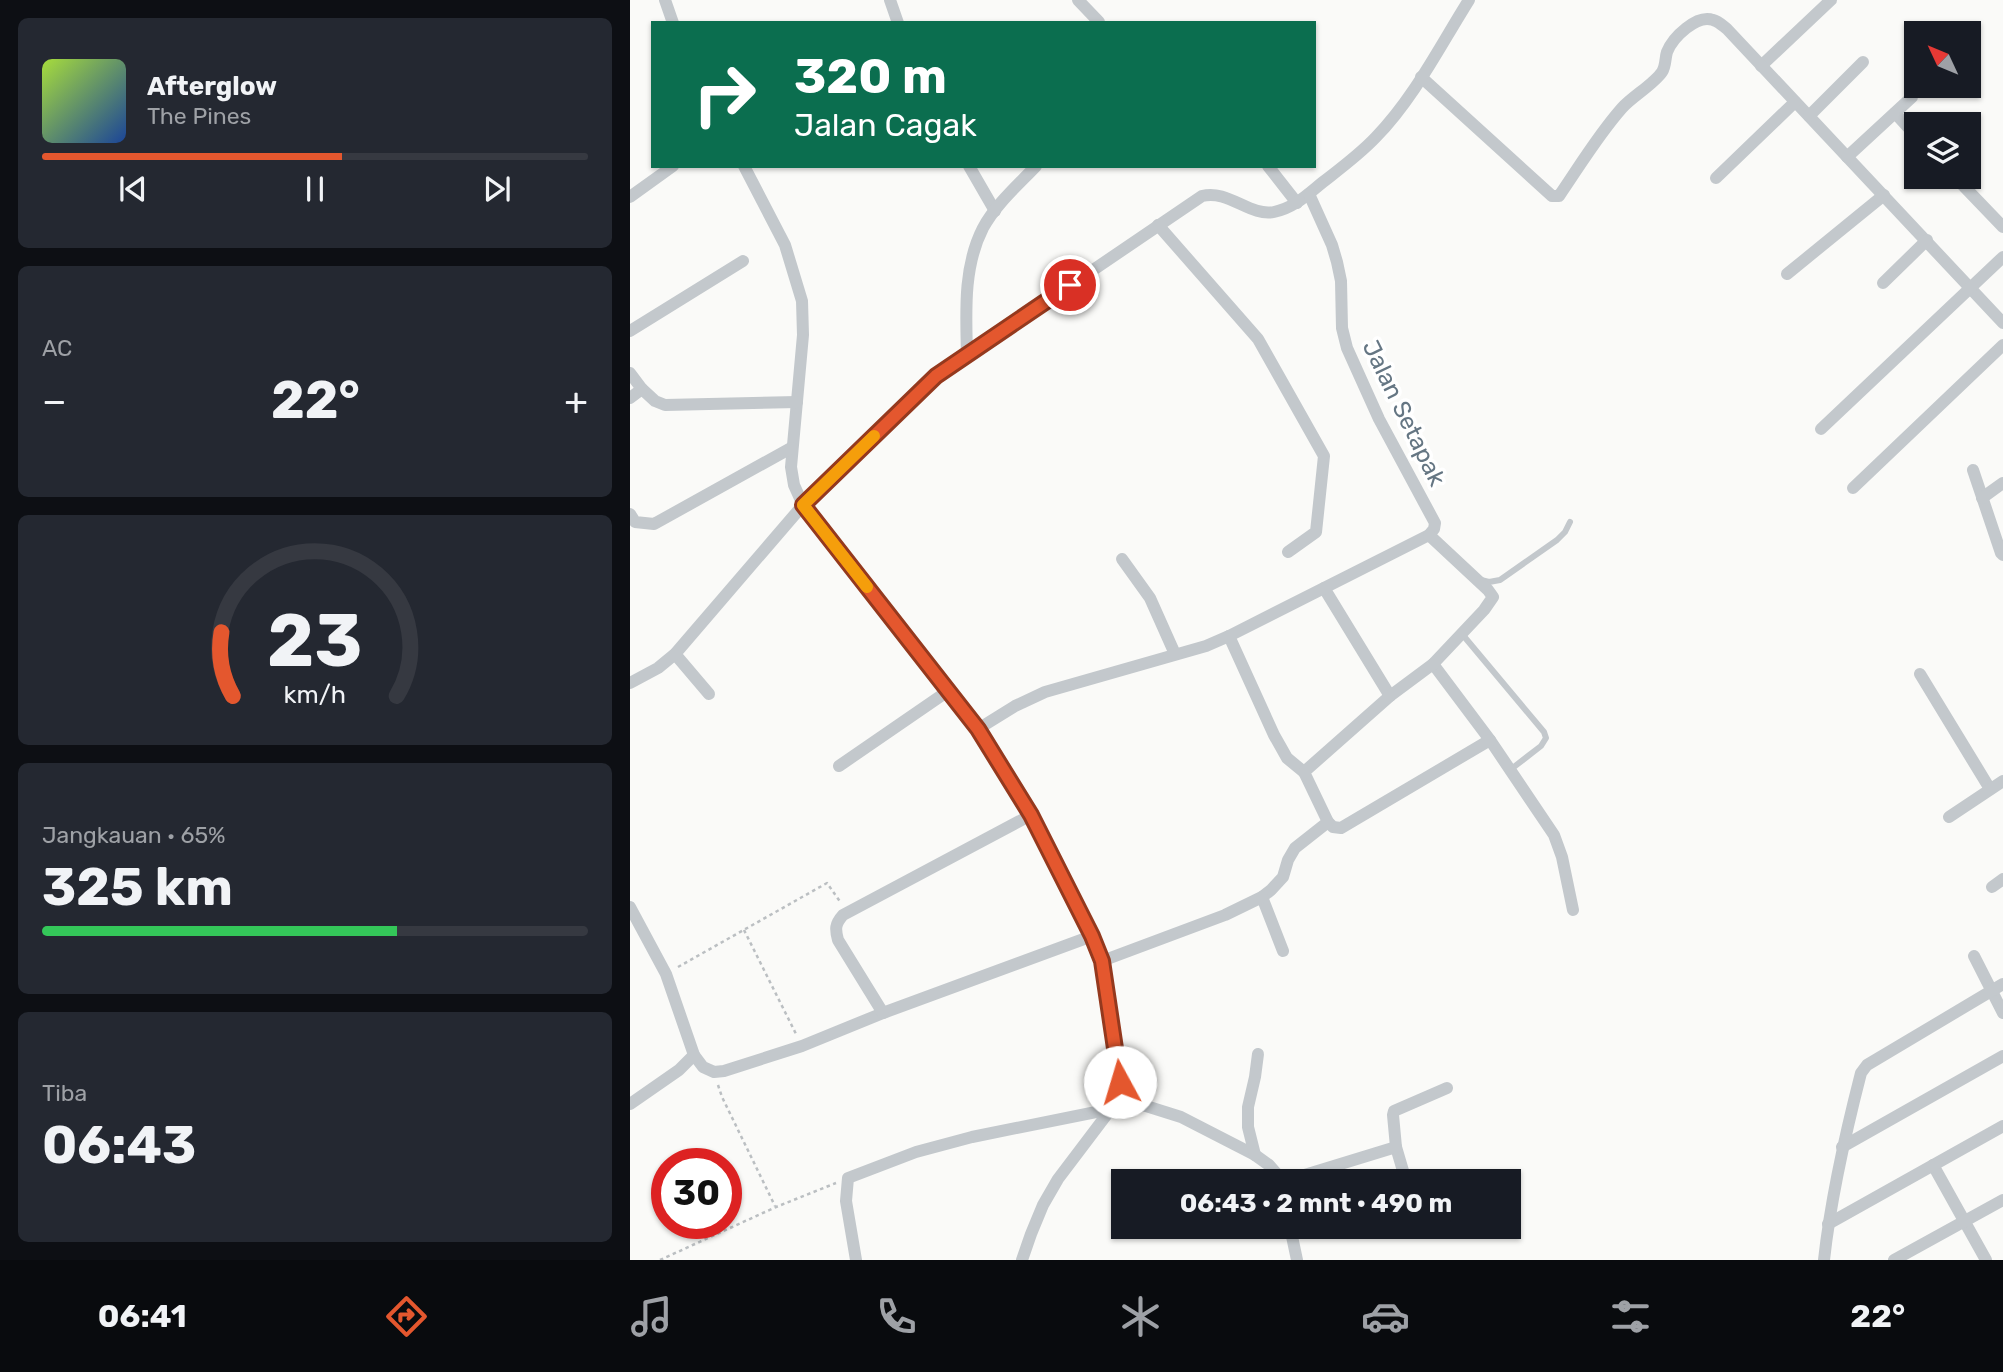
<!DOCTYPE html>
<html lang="id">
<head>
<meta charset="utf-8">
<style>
  body { margin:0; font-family:Rubik,sans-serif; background:#242831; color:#f1f3f6; height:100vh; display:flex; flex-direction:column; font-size:26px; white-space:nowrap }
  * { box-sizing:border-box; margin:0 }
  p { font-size:23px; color:#9ea1a6 }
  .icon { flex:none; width:38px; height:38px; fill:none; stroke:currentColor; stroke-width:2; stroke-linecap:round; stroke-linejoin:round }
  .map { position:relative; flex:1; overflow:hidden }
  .side { display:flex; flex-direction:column; gap:18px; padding:18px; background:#0d0f14; width:630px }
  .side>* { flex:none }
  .guide { position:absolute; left:21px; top:21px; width:665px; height:147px; border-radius:0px; box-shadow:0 2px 5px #0004; background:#0b6e4f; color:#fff; overflow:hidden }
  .needle { width:46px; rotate:314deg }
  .buttons { position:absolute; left:1274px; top:21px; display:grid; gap:14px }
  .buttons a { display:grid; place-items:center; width:77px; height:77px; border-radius:0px; background:#171b24; box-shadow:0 2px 5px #0004; font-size:35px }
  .speed { position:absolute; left:21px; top:1148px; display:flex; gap:14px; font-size:35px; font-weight:700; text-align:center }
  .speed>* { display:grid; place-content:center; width:91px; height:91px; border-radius:50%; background:#171b24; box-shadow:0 2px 5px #0004; line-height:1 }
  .speed .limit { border:10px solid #d22; background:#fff; color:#111 }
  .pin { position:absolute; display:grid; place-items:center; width:60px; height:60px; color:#fff; margin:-30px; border:4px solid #fff; border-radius:50%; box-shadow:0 2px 7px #0007 }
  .me { position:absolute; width:77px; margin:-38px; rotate:354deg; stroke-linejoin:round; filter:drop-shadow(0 0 5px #0008) }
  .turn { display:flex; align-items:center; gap:24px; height:147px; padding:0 28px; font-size:32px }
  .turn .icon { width:91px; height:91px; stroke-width:2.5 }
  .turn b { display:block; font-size:49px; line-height:60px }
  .big { font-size:52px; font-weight:700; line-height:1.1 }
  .side .widget { flex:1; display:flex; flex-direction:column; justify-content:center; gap:10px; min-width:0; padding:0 24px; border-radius:10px; background:#242831 }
  .side .dial { align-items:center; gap:0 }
  .dial svg { height:182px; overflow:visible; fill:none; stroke:#363941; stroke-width:7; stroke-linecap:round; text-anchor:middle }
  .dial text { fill:#f1f3f6; stroke:none }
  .song { display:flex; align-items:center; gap:21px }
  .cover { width:84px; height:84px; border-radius:10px; background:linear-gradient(135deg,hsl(80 70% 55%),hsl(220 70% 35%)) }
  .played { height:7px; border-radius:4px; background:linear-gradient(90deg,#e4572e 55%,#363941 55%) }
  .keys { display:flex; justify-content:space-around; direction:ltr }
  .heat { display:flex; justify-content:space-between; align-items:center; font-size:38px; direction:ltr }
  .charge { height:10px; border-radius:5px; background:linear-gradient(90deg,#34c759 65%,#363941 0) }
  .trip { position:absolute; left:481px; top:1169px; width:410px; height:70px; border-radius:0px; background:#171b24; box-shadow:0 2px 5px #0004; font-weight:700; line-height:70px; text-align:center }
  .menu { display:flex; height:112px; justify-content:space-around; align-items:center; background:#090b0e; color:#9ea1a6 }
  .menu .icon { width:49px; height:49px }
  .menu .on { color:#e4572e }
  .menu b { font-size:32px; color:#f1f3f6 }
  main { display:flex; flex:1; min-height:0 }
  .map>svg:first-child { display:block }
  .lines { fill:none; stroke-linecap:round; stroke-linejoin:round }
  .path { stroke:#bbbfc2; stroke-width:2.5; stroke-dasharray:3.5 3.5; stroke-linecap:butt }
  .service { stroke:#c3c8cc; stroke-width:6 }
  .minor { stroke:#c3c8cc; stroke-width:12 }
  .route-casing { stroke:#94391e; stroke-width:18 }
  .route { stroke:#e4572e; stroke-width:12 }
  .slow { stroke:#f59e0b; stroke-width:12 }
  .labels { text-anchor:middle; stroke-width:7; stroke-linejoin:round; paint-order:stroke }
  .street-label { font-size:24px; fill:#657683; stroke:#fff }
</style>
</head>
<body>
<main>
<section class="side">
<div class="widget">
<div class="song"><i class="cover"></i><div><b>Afterglow</b><p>The Pines</p></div></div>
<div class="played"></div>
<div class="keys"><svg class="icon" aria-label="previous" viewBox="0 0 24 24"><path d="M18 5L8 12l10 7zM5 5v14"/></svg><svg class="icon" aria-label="pause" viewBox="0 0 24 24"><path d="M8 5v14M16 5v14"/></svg><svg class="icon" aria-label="next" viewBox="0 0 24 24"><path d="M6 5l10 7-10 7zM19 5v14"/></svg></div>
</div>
<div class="widget"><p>AC</p>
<div class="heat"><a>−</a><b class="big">22°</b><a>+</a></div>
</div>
<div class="widget dial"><svg viewBox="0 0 100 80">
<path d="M14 69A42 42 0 1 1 86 69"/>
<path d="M14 69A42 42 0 0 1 9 41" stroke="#e4572e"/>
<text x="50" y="56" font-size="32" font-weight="700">23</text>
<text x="50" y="72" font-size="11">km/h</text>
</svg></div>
<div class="widget"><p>Jangkauan · 65%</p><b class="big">325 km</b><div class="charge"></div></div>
<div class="widget"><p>Tiba</p><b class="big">06:43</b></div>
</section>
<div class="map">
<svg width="1373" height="1260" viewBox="0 0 1373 1260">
  <rect width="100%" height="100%" fill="#fafaf8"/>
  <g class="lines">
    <g class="path">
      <polyline points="114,930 166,1034"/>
      <polyline points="48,967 197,883 211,903"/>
      <polyline points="88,1085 92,1097 145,1206"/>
      <polyline points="30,1260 146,1207 206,1183"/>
    </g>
    <g class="service">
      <polyline points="851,580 859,582 870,580 927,540 935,532 940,522"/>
      <polyline points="832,634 914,732 916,738 911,746 880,770"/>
    </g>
    <g class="minor">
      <polyline points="35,0 43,23"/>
      <polyline points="260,0 268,23"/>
      <polyline points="448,0 469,22"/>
      <polyline points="1131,66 1201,0"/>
      <path d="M791 77 922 196H929C949 167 968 135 992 108 1003 96 1024 84 1032 72 1036 66 1035 58 1037 52 1043 37 1067 14 1083 20 1088 21 1093 26 1097 29L1373 323"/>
      <polyline points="1265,113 1286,136"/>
      <polyline points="1179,116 1233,62"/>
      <polyline points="1217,157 1282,97"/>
      <polyline points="114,166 155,245 172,301 173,335 161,467 164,485 173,505 348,729 401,815 462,936 472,961 489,1069 489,1092 481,1109 428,1179 413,1205 401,1234 392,1260"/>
      <polyline points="339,166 365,211"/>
      <polyline points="638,166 667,203"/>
      <polyline points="1325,177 1373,227"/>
      <polyline points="1086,178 1165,102"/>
      <polyline points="0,197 43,166"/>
      <polyline points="528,225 628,339 694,456 686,532 658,552"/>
      <polyline points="1157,274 1254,195"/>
      <polyline points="1253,283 1297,240"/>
      <polyline points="0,331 113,261"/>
      <path d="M337 355C336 313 333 267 353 228 366 204 388 185 406 166"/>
      <polyline points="0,373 12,389 0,398"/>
      <polyline points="12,389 25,401 35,405 167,402"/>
      <polyline points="1191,429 1373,257"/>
      <polyline points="1343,470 1371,553 1373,555"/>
      <polyline points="1223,488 1373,345"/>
      <polyline points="1352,498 1373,483"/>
      <polyline points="0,514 5,522 24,524 161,448"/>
      <polyline points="492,559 520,598 545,654"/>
      <polyline points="694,588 760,696"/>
      <polyline points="599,636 644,735 657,758 674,772"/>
      <polyline points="45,654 79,694"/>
      <polyline points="803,664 860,740 924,835 932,857 943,910"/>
      <polyline points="1290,674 1360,789"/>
      <path d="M0 683 28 668 45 654 173 505 307 376 572 196C598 189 620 217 644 212 664 208 678 194 693 182 711 168 730 154 746 137 784 98 810 46 839 0"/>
      <polyline points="348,729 385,706 415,692 576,646 599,636 799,535 804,529 805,523 749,419 717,348 712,328 711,281 707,262 702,245 679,194"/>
      <polyline points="209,766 318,691"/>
      <polyline points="1319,817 1373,781"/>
      <polyline points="698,822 703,827 711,828 860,740"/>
      <polyline points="1362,887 1373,879"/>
      <polyline points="0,907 36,974 64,1055 73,1067 84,1072 94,1071 172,1046 253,1013 462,936"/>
      <polyline points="653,951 632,897 641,890 653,877 658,860 665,848 698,822 674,772 760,696 803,664 854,610 863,597 858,590 799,535"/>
      <polyline points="1344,956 1373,1013"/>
      <polyline points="472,961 595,915 632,897"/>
      <path d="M253 1013 208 940C205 929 205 924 213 915L401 815"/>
      <polyline points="485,1102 516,1106 551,1117 625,1155 639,1165 646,1173 650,1181"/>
      <polyline points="0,1104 49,1070 64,1055"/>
      <polyline points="766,1147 776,1181"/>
      <polyline points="1212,1147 1373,1056"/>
      <polyline points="625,1155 618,1127 618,1107 625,1077 628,1054"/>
      <polyline points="1303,1165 1356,1260"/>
      <polyline points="655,1181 766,1147 763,1115 764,1111 817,1088"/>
      <polyline points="1198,1224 1373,1126"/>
      <polyline points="660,1227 667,1260"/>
      <polyline points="226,1260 216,1201 218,1178 286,1152 342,1137 481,1109"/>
      <path d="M1194 1260C1201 1196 1215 1135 1231 1073L1237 1065 1373 984"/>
      <polyline points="1264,1260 1373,1200"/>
    </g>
  </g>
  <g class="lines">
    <g class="route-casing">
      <polyline id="route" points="440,285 306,376 173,505 348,729 401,815 462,936 472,961 490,1082"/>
    </g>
    <use href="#route" class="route"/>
    <polyline class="slow" points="237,587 173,505 244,436"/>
  </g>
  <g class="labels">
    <g class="street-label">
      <text transform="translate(774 413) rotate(64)" y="8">Jalan Setapak</text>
    </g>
  </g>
</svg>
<div class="buttons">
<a><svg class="needle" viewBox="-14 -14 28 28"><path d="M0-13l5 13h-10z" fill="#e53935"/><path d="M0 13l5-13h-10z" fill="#9ea1a6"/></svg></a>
<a><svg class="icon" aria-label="layers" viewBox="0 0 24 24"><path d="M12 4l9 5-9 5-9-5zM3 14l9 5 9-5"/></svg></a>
</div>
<div class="speed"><div class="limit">30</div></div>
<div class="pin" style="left:440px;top:285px;background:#d93025"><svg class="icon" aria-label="arrive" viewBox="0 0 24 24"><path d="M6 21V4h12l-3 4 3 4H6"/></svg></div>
<svg class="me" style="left:490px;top:1082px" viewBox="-20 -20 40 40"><circle r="19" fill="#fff"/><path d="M0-13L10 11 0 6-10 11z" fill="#e4572e"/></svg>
<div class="trip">06:43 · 2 mnt · 490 m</div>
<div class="guide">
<div class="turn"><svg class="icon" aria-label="right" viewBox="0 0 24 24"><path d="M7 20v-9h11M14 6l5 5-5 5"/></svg><div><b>320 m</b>Jalan Cagak</div></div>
</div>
</div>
</main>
<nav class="menu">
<b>06:41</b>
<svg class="icon on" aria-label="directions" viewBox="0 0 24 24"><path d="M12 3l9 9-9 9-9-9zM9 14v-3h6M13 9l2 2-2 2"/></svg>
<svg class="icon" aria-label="music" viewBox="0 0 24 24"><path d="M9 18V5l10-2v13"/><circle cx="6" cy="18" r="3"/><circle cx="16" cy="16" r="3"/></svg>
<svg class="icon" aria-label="phone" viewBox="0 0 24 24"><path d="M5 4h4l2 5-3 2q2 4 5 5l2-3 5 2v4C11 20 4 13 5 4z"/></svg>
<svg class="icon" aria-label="climate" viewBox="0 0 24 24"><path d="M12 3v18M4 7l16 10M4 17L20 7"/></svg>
<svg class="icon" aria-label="car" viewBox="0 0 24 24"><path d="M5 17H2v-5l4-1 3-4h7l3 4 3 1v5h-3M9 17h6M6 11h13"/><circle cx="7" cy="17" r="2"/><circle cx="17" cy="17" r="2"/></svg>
<svg class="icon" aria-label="filters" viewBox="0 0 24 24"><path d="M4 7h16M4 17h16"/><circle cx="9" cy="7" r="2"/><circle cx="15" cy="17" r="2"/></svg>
<b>22°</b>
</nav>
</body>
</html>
